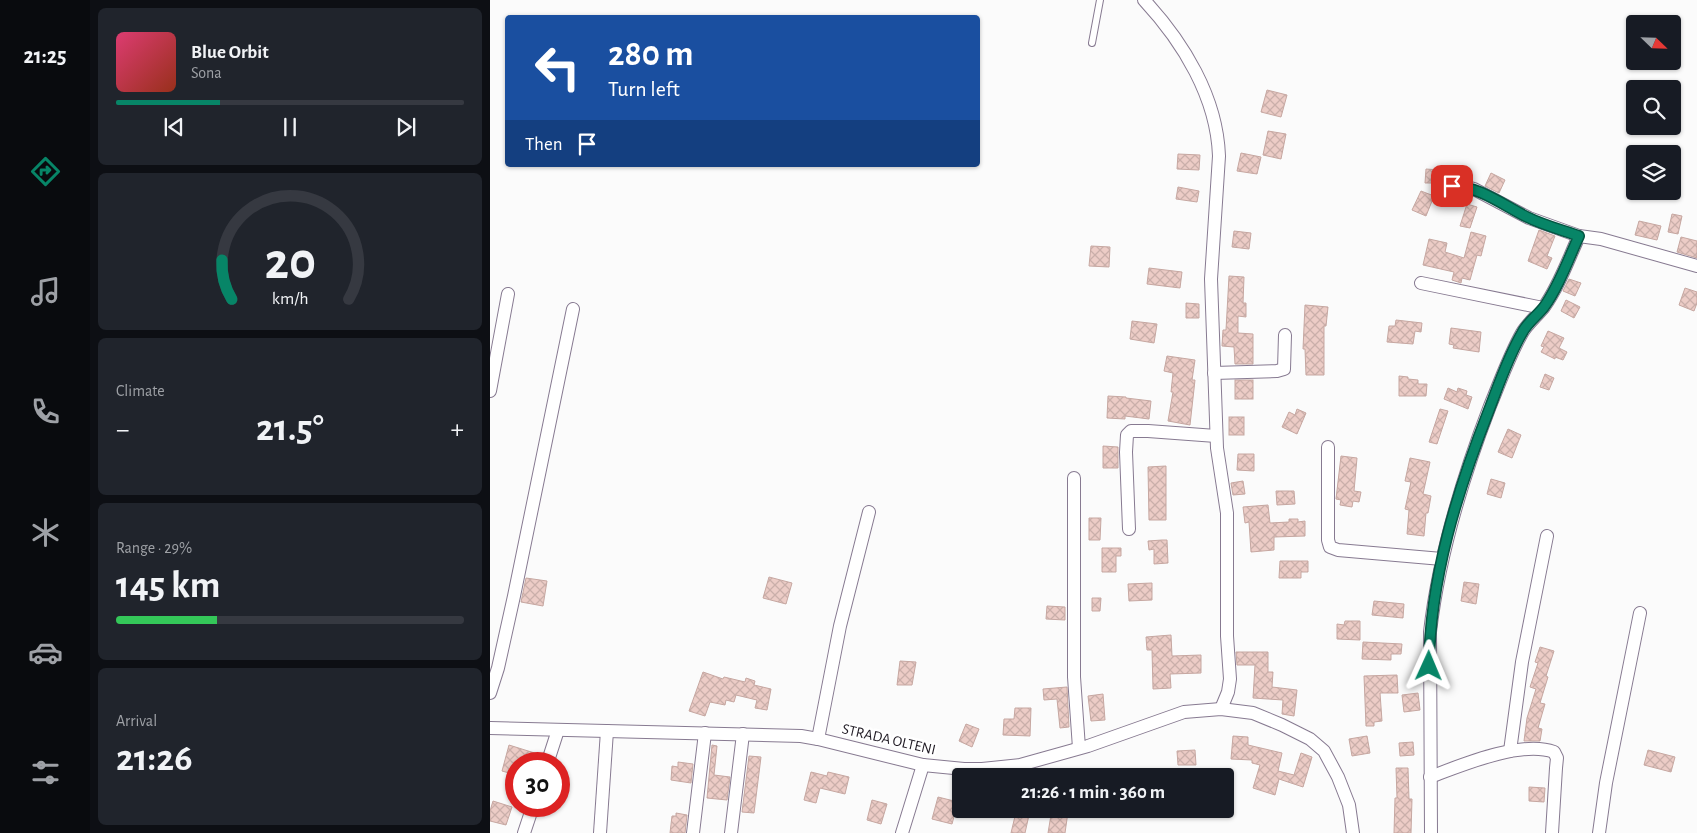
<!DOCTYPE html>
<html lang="en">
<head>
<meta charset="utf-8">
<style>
  body { margin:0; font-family:"Alegreya Sans",sans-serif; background:#20242c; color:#f1f3f6; height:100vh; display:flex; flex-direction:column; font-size:19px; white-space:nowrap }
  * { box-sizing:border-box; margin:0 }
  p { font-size:16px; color:#9ea1a6 }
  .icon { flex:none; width:28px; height:28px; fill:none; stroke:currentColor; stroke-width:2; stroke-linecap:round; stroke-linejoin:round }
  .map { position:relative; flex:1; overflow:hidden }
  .side { display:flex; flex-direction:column; gap:8px; padding:8px; background:#0d0f14; width:400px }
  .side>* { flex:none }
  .hud { position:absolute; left:15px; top:15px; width:475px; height:152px; border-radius:5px; box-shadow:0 1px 4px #0004; background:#1a4fa0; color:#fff; overflow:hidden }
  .needle { width:32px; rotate:113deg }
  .fabs { position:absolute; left:1136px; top:15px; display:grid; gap:10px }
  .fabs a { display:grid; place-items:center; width:55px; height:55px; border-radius:5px; background:#171b24; box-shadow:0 1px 4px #0004; font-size:25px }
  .speed { position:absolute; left:15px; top:752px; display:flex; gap:10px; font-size:25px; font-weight:700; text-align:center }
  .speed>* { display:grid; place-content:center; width:65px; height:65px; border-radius:50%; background:#171b24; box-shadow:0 1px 4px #0004; line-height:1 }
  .speed .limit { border:8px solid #d22; background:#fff; color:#111 }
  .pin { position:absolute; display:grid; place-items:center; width:42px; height:42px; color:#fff; margin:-21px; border-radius:10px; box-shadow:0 2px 8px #0006 }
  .me { position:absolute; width:55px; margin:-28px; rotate:1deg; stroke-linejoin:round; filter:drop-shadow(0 0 4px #0008) }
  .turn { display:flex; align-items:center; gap:18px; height:105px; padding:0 20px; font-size:22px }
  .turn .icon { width:65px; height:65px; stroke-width:2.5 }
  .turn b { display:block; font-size:35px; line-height:42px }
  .then { display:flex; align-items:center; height:48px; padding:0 20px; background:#0003; gap:10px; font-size:19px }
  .big { font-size:38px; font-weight:700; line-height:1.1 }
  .side .tile { flex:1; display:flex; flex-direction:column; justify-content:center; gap:8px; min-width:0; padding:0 18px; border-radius:8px; background:#20242c }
  .side .dial { align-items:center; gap:0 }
  .dial svg { height:130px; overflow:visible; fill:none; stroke:#363941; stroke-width:7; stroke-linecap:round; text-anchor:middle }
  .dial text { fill:#f1f3f6; stroke:none }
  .song { display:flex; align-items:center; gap:15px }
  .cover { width:60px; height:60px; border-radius:8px; background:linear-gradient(135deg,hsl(340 70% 55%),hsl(10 70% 35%)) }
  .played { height:5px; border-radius:2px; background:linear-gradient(90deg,#078567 30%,#363941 30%) }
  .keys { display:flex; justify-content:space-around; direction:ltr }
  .heat { display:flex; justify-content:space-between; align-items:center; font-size:28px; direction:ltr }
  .charge { height:8px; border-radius:4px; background:linear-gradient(90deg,#34c759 29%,#363941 0) }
  .trip { position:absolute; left:462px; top:768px; width:282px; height:50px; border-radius:5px; background:#171b24; box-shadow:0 1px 4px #0004; font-weight:700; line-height:50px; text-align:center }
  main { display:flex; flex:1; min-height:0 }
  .menu { display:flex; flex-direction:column; width:90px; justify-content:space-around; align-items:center; background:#090b0e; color:#9ea1a6 }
  .menu .icon { width:35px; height:35px }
  .menu .active { color:#078567 }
  .menu b { font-size:22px; color:#f1f3f6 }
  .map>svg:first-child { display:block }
  .building { fill:url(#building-cross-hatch); stroke:#c6a7a1 }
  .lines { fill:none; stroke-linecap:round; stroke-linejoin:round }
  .service-casing { stroke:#877a91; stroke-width:8 }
  .minor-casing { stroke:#877a91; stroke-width:14 }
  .service { stroke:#fff; stroke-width:6 }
  .minor { stroke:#fff; stroke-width:12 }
  .route-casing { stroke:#055643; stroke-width:12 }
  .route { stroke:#078567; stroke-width:9 }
  .labels { text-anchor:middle; stroke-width:5; stroke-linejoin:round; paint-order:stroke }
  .street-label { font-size:15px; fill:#1e1922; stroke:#fff }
</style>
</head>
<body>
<main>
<nav class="menu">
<b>21:25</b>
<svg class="icon active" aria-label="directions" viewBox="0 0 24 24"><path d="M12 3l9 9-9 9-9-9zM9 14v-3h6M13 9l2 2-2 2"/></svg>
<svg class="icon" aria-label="music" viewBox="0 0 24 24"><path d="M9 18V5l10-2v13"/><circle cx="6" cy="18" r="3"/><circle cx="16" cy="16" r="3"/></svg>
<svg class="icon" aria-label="phone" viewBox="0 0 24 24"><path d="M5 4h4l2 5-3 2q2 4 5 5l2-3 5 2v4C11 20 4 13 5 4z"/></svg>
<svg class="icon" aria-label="climate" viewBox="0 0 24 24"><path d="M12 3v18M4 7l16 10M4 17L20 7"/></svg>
<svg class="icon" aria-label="car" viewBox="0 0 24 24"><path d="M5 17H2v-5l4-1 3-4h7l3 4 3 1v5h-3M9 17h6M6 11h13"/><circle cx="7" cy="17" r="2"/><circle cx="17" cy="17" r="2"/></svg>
<svg class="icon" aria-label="filters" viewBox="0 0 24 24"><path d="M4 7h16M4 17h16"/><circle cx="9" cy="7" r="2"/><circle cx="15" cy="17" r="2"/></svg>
</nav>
<section class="side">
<div class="tile">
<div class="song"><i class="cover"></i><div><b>Blue Orbit</b><p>Sona</p></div></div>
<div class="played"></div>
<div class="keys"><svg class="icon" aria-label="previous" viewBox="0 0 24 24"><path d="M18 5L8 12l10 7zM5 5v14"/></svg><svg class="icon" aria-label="pause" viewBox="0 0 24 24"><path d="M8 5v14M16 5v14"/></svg><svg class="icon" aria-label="next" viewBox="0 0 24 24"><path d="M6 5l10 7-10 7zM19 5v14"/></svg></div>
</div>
<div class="tile dial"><svg viewBox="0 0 100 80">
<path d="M14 69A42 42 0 1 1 86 69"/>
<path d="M14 69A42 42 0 0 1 8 45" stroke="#078567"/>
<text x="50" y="56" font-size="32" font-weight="700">20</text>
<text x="50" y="72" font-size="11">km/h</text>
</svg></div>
<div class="tile"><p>Climate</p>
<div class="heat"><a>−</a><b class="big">21.5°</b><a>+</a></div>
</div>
<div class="tile"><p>Range · 29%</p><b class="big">145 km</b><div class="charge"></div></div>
<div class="tile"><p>Arrival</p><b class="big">21:26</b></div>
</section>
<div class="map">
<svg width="1207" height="833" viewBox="0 0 1207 833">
  <defs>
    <pattern id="building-cross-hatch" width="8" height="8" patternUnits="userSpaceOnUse" patternTransform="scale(1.25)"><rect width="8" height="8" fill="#ecccc6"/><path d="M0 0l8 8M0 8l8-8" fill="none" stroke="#caafaa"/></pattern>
  </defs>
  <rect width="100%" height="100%" fill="#fbfbfb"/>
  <g class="building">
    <polygon points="777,90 797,95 791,117 771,112"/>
    <polygon points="778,131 796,134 791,159 773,155"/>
    <polygon points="751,153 771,157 767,174 747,171"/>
    <polygon points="688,154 710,155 709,170 687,169"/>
    <polygon points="936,169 950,170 950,179 943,183 935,183"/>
    <polygon points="1001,173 1015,180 1009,193 995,186"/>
    <polygon points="688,187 709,191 707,202 686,199"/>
    <polygon points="931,191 944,196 936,216 922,210"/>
    <polygon points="977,204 987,207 980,228 970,226"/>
    <polygon points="1182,214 1192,216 1188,234 1178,232"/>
    <polygon points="1149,221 1171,226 1167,240 1145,235"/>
    <polygon points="1049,230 1065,236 1057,256 1062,258 1057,269 1038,261"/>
    <polygon points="744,231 761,233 759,249 742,247"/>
    <polygon points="981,232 996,236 991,256 987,255 980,280 972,278 971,283 962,280 964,272 933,265 939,239 957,243 955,252 974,258"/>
    <polygon points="1191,237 1207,241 1207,258 1187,252"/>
    <polygon points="601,246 620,247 619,267 599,266"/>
    <polygon points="659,268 692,272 690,288 657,284"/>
    <polygon points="739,276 754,277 753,303 756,303 756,317 748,316 748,333 763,334 763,364 745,364 744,347 732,346 733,330 736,330"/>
    <polygon points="1079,279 1091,283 1085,296 1073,291"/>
    <polygon points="1195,288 1207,292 1207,303 1204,311 1189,305"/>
    <polygon points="1076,300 1090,307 1084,318 1071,311"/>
    <polygon points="696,303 709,304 709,318 696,318"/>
    <polygon points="815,305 838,307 836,326 834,326 834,375 816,375 815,349 813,349"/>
    <polygon points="906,320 932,323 931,332 925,331 923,344 897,342 899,326 905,326"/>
    <polygon points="642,321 667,324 664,343 640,339"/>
    <polygon points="961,328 991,332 989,352 963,348 964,345 959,344"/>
    <polygon points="1058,331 1074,338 1069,348 1077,352 1073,360 1065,357 1065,359 1051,352 1054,347 1051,346"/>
    <polygon points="677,356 705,360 702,380 705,380 700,425 678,421 683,392 681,392 683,373 674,371"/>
    <polygon points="1055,374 1064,378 1059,390 1050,387"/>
    <polygon points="909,376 918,377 918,379 928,380 928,384 937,384 936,396 909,396"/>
    <rect x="745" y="380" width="18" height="19"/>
    <polygon points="958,388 967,392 968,388 977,391 976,395 982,397 978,409 954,399"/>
    <polygon points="618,396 636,397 636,398 661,401 659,419 635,416 635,419 617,418"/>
    <polygon points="807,409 816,413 807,434 792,427 799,412 805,415"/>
    <polygon points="950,409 958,411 947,444 939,442"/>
    <rect x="739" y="417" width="15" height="18"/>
    <polygon points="1018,429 1031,435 1022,458 1008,452"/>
    <polygon points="613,446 628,447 628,468 613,468"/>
    <polygon points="748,454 764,454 764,471 747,470"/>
    <polygon points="851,456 867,458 864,491 871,492 869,502 863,501 862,507 850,505 851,500 846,499"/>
    <polygon points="920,458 940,462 933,494 941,496 938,513 936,513 934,536 917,534 919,510 915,509 921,482 915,481"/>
    <polygon points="676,466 676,520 659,520 658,467"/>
    <polygon points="1001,479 1015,483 1011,498 997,494"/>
    <polygon points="753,481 755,494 743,495 741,483"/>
    <polygon points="786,491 804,491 805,504 787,505"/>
    <polygon points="778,505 780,523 799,522 799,519 808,519 808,522 815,521 815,536 784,537 784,550 761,552 759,522 755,523 753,507"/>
    <polygon points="599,518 611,518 610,540 599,540"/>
    <polygon points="672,540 677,540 678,563 664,564 664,549 659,550 658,541"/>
    <polygon points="612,548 631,548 631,556 626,556 626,572 612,572"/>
    <polygon points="790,561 818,561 818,572 811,572 811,578 789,578"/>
    <polygon points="279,577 302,583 296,604 273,598"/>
    <polygon points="36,578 57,581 53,606 31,602"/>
    <polygon points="974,582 989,584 986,604 971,601"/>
    <polygon points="662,583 662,600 639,601 638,584"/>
    <polygon points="602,598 611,598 610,611 602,611"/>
    <polygon points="884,601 914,604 913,618 882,615"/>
    <polygon points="557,606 575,607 575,620 556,619"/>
    <polygon points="855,621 870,621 870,640 847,639 847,624 854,625"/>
    <polygon points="681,635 682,656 711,655 711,673 680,674 681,688 663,689 662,650 657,650 656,637"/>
    <polygon points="873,642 912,644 911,654 901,654 901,660 872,659"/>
    <polygon points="1050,647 1064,651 1056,676 1058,677 1050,703 1055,704 1048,728 1052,729 1050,741 1034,741 1037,718 1046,689 1040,687 1048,663 1045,662"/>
    <polygon points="746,652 778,652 778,672 783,672 782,687 807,690 804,716 792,714 793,700 763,698 765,665 747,665"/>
    <polygon points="410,661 426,662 422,685 407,685"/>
    <polygon points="213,672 233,679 234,677 255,682 256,678 265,681 264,685 281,689 277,710 265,708 267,700 246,695 244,702 236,700 235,705 220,702 215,716 199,711"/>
    <polygon points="907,675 908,693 890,693 892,721 884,722 884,726 876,726 874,676"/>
    <polygon points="577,687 579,727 570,728 567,699 554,700 553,689"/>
    <polygon points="928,693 930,710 914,712 912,695"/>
    <polygon points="613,694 615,720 601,721 598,696"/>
    <polygon points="525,708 541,708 540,736 513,735 514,719 524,719"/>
    <polygon points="476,724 489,729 482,747 469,741"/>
    <polygon points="743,736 758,737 758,745 792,753 788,771 804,775 811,753 822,757 813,787 789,779 785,795 763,788 770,765 762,763 762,760 741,759"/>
    <polygon points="877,736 880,753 862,756 859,739"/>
    <polygon points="923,742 924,755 910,756 909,743"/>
    <polygon points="19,745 51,755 49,764 26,764 26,775 12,771"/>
    <polygon points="222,745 227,746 224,775 240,777 237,800 217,798"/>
    <polygon points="705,750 706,765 688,765 687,751"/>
    <polygon points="1158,750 1185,757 1181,772 1154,765"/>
    <polygon points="259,756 271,757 264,813 252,812"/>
    <polygon points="188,762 203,764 201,783 181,780 182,766 188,767"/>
    <polygon points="906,768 918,768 919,799 922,799 921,833 904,833 905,798 907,798"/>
    <polygon points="321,772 337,776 338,772 359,777 355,794 330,788 326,803 314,800"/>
    <polygon points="1039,787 1055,788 1054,802 1039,801"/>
    <polygon points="448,797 468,802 462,824 442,819"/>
    <polygon points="382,800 397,804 391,824 377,820"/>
    <polygon points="3,801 22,807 16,825 0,821 0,811"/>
    <polygon points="562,809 578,812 575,833 558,833"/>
    <polygon points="526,812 539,815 535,833 521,833"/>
    <polygon points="186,813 197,815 195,833 180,833 182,816 186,816"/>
  </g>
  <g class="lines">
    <g class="service-casing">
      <polyline id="service" points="602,43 610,0"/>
    </g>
    <g class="minor-casing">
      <g id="minor">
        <path d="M654 0C693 42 727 97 729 156L721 279 727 448 737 513V636L740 679 738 692 731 709"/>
        <polyline points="950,187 973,186 984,189 1039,218 1089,236 1111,239 1207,266"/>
        <polyline points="931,283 1053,308"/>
        <polyline points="724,373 787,371 794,369 795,335"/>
        <polyline points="0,391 18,294"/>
        <polyline points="838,447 838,540 840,547 848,550 952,559"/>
        <polyline points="584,478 584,677 589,748"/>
        <polyline points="639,529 636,452 637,435 641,431 658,431 726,436"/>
        <polyline points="0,693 8,668 24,596 83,309"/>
        <polyline points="0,728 311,736 328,739 433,765 474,769 492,769 530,765 598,746 694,712 731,709 763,713 792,725 820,739 834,751 848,777 859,805 863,833"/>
        <polyline points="328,739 350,626 379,512"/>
        <polyline points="1020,751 1032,662 1057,536"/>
        <polyline points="57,764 68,730"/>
        <path d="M940 777C972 765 1031 740 1064 752L1067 758 1066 768 1062 833"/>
        <polyline points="34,833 43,806"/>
        <polyline points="110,833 117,731"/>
        <polyline points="203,833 215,733"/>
        <polyline points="241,833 253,734"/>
        <polyline points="412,833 433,765"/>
        <path d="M941 833 940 632C949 554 972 479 1000 406 1010 382 1019 356 1032 333 1037 324 1047 316 1054 307 1069 286 1078 260 1089 236"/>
        <polyline points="1109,833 1116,783 1150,613"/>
      </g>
    </g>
    <use href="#service" class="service"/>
    <use href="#minor" class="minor"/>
  </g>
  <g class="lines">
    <g class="route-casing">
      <path id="route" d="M939 666C940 578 967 492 999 410 1009 384 1018 357 1032 333 1037 323 1047 316 1054 307 1069 286 1078 260 1089 236 1072 230 1053 225 1037 217 1013 205 989 186 962 186"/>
    </g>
    <use href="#route" class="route"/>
  </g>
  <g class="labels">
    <g class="street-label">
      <text transform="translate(399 739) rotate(13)" y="5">STRADA OLTENI</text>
    </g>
  </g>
</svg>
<div class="fabs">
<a><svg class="needle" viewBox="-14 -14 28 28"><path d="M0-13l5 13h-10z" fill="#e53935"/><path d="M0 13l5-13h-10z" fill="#9ea1a6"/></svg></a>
<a><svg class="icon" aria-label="search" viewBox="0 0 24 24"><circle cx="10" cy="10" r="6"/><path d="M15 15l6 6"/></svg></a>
<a><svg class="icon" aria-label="layers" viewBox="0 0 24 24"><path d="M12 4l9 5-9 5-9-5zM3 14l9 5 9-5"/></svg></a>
</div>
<div class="speed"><div class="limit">30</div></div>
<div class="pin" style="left:962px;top:186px;background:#d93025"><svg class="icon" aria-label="arrive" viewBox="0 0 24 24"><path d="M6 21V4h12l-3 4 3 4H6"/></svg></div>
<svg class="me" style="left:939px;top:666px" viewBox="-20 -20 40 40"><path d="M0-17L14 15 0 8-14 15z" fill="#078567" stroke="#fff" stroke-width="4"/></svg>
<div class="trip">21:26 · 1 min · 360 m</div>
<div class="hud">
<div class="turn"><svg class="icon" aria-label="left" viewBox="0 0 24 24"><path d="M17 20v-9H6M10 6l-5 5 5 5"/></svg><div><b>280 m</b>Turn left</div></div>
<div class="then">Then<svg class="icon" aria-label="arrive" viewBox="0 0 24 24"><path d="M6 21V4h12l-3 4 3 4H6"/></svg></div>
</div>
</div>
</main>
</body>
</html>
